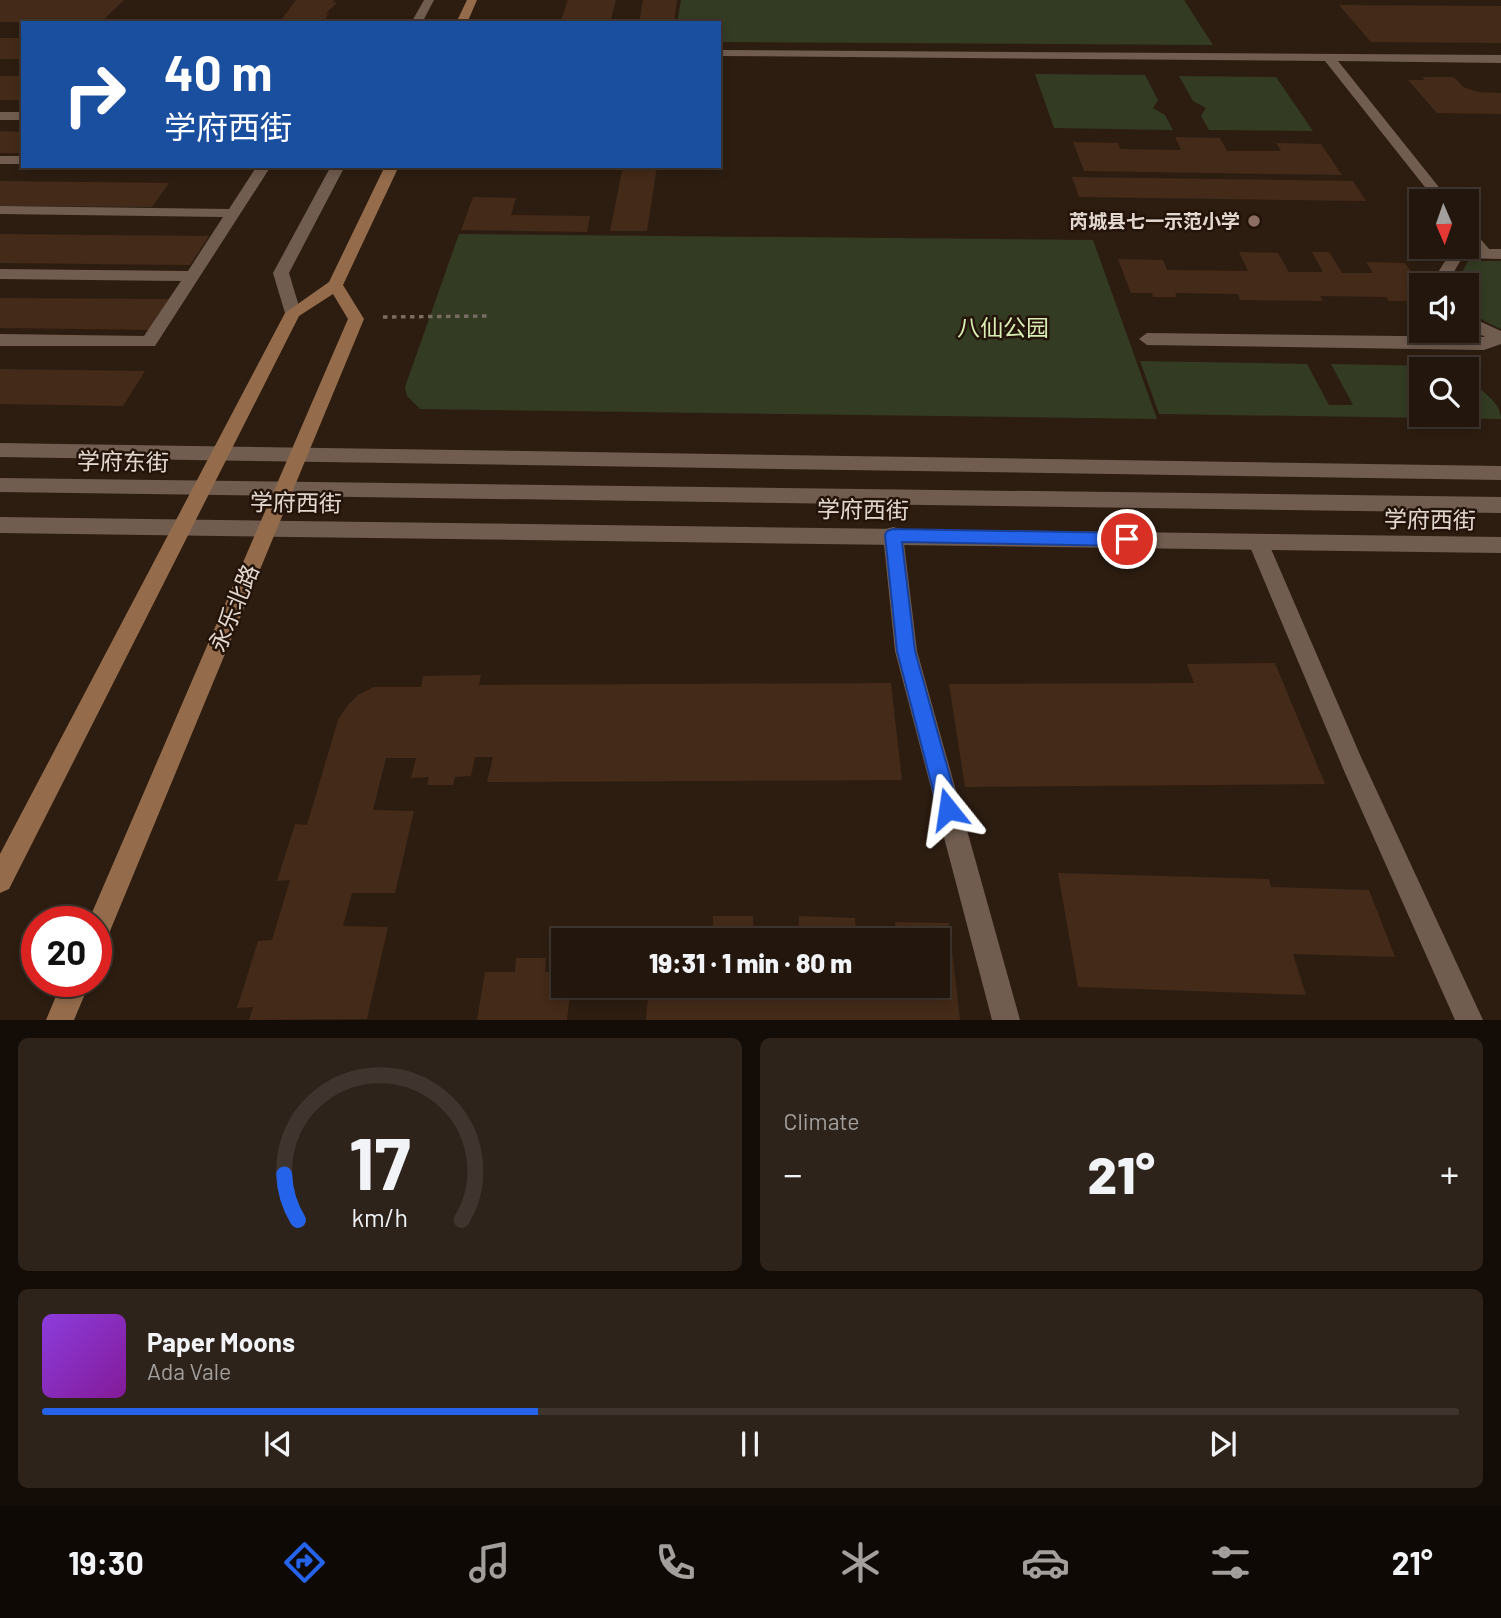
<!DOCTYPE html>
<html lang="en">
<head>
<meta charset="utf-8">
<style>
  body { margin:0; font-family:Barlow,"Noto Sans SC",sans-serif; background:#2e231b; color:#f1f3f6; height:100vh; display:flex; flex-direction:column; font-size:26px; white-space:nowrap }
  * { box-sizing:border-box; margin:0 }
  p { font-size:23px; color:#a29f9d }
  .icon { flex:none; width:38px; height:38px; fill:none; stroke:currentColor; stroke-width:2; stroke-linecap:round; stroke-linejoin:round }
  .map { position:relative; height:1020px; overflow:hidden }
  .sheet { display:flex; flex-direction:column; gap:18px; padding:18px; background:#130c07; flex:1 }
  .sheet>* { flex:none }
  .banner { position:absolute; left:21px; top:21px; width:700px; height:147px; border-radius:0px; box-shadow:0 4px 10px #0003,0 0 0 2px #3f352e; background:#1a4fa0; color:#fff; overflow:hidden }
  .needle { width:46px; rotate:178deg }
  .tools { position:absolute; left:1409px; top:189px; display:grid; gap:14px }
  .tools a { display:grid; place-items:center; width:70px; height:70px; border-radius:0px; background:#22160d; box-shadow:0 4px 10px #0003,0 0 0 2px #3f352e; font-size:35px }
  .speed { position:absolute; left:21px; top:906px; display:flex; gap:14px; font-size:35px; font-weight:700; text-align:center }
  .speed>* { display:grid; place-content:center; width:91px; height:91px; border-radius:50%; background:#22160d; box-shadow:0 4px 10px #0003,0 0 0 2px #3f352e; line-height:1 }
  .speed .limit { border:10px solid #d22; background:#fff; color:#111 }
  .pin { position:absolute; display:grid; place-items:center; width:60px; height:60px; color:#fff; margin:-30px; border:4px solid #fff; border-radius:50%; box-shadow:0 2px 7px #0007 }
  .me { position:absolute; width:77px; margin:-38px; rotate:345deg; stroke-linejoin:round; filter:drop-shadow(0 0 5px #0008) }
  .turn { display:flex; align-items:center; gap:24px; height:147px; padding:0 28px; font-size:32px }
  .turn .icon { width:91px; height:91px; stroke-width:2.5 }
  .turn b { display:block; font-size:49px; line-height:60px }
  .big { font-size:52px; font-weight:800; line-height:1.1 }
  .sheet .tile { flex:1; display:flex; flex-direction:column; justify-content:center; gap:10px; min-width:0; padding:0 24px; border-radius:10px; background:#2e231b }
  .sheet .dial { align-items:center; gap:0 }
  .dial svg { height:182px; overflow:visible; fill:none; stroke:#3f352e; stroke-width:7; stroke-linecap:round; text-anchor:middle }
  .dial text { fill:#f1f3f6; stroke:none }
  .song { display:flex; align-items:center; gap:21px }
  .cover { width:84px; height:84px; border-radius:10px; background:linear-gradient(135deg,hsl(270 70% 55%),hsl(290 70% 35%)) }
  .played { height:7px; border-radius:4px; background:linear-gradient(90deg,#2563eb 35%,#3f352e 35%) }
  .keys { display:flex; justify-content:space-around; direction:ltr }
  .heat { display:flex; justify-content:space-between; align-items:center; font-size:38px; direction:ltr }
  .sheet .tiles { flex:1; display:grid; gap:18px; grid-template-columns:1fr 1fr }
  .tile:last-child { grid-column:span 2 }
  .trip { position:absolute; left:551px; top:928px; width:399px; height:70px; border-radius:0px; background:#22160d; box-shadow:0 4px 10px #0003,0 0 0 2px #3f352e; font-weight:800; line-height:70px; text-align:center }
  .menu { display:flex; height:112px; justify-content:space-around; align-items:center; background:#0e0905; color:#a29f9d }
  .menu .icon { width:49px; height:49px }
  .menu .selected { color:#2563eb }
  .menu b { font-size:32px; color:#f1f3f6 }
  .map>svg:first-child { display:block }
  .green { fill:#333b23 }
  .building { fill:#442a18 }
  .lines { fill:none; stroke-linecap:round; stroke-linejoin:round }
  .path { stroke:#796c61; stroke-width:3.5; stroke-dasharray:4.5 4.5; stroke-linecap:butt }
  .service { fill:#715d50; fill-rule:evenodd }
  .minor { fill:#715d50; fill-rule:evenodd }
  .tertiary { fill:#715d50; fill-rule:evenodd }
  .secondary { fill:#946c4b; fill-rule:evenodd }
  .route { fill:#2563eb; stroke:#184099; stroke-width:2 }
  .education-dot { fill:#8d6e63; stroke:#231308; stroke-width:2.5 }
  .labels { text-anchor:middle; stroke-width:5; stroke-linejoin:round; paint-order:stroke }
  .far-poi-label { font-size:19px; font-weight:bold; fill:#e3d8d0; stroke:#231308; text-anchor:end }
  .park-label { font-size:23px; fill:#d8edb3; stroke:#231308 }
  .street-label { font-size:23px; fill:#e3d8d0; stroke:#231308 }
</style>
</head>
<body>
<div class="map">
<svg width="1501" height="1020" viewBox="0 0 1501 1020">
  <rect width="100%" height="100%" fill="#2d1d11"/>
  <g class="green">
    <polygon points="681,0 1184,0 1213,45 719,42 719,23 677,23"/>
    <polygon points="1035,74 1145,75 1158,100 1153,108 1165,115 1173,130 1054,128"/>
    <polygon points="1179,76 1276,77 1313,131 1209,130 1201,116 1206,108 1193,101"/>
    <polygon points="459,234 1093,240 1157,419 420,409 407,396 405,387"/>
    <path d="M1468 261H1501V329C1477 318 1466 313 1466 285H1455Z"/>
    <path d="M1140 361 1307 364 1329 405H1353L1331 364 1437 366 1445 369H1421V415H1466L1467 380C1479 388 1501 402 1501 419L1159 414Z"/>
  </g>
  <g class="building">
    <polygon points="0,0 124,0 100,23 0,22"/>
    <polygon points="296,0 334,0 333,2 337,3 325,14 329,13 324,21 279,23"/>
    <polygon points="568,0 616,0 610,23 560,23"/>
    <polygon points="643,0 677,0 674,23 639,23"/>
    <polygon points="1339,5 1501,6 1501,43 1371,42"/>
    <rect x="0" y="38" width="23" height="21"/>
    <polygon points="0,76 23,76 23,96 19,100 0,100"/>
    <polygon points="1422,77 1454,77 1463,87 1479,92 1501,93 1501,114 1437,113 1408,80 1425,80"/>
    <polygon points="0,131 23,132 23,153 0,153"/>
    <polygon points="1175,137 1220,138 1227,151 1281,151 1276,143 1321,144 1342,175 1084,171 1073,142 1118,143 1120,149 1181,150"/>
    <polygon points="623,166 657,166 647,231 610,231"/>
    <polygon points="1072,177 1353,181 1366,201 1079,197"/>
    <polygon points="0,181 169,183 152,207 0,206"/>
    <polygon points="473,197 516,198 511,215 590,216 587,232 461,230"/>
    <polygon points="0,234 209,236 190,265 0,263"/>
    <polygon points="1239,252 1278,253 1289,272 1323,272 1312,252 1329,252 1342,273 1373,273 1366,262 1405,263 1421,286 1421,297 1413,297 1416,301 1389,301 1386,297 1320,296 1323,301 1240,300 1238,294 1175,293 1177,297 1153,297 1152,293 1131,293 1118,259 1163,260 1167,270 1248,271"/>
    <polygon points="0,298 170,299 151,330 0,328"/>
    <polygon points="0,369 145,371 123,406 0,404"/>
    <polygon points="1275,663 1325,784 965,787 949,684 1194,683 1187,664"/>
    <polygon points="481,675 479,685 891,683 902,780 487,782 493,757 475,757 471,776 455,777 453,785 427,785 429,777 411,778 416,758 386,758 373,810 414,811 395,893 352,893 343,926 388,927 367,1019 249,1020 253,1007 237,1008 258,941 272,940 290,880 277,881 295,824 307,825 338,720 348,705 358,695 374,687 421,687 423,676"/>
    <polygon points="1058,873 1269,879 1271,887 1369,890 1395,957 1293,954 1306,995 1078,987"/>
    <polygon points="713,916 753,916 753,931 799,932 799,916 855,918 856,934 896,934 895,922 949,923 960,1020 646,1020 649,985 938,985 938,940 653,940 654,929 713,930"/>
    <polygon points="516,958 546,958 545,972 564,972 564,985 571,985 567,1020 477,1020 485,972 515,972"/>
  </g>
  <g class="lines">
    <polyline class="path" points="383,317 491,316"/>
    <g class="service">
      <polygon points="719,50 1501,55 1501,63 1338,61 1450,201 1436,201 1325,61 719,56"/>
      <rect x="0" y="112" width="23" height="8"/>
      <rect x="0" y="156" width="23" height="8"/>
      <polygon points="257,166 271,166 155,346 0,346 0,334 144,336 181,281 0,279 0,269 188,271 223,217 0,214 0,206 229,209"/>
      <polygon points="1466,227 1471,228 1489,249 1501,249 1501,259 1462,258 1448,282 1450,285 1434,285 1432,282 1452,250 1473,249 1466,241"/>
      <polygon points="1466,315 1501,331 1501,344 1484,350 1147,345 1139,339 1147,333 1485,337 1466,327"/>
      <polygon points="893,527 900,529 903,535 917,651 1020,1020 992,1020 895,651 883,535 886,529"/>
      <polygon points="1258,534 1265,536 1268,542 1361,757 1483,1020 1455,1020 1345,773 1248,542 1251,536"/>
    </g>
    <g class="minor">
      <polygon points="424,0 434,0 422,23 411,23"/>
      <polygon points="331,166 345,166 289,273 301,313 293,318 285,313 273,273"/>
      <polygon points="0,443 1501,466 1501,480 0,457"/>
    </g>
    <g class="tertiary">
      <polygon points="0,478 1501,497 1501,513 0,492"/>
      <polygon points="0,517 1501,537 1501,553 0,533"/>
    </g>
    <g class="secondary">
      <polygon points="467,0 477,0 467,23 456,23"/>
      <polygon points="385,166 399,166 343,285 364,319 105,943 96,947 96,922 88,922 348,319 333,294 299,316 9,889 0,893 0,854 285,313 329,282"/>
      <polygon points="62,982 90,982 74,1020 46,1020"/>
    </g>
  </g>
  <polygon class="route" points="893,529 1127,533 1133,535 1136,539 1133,544 1127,546 902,542 915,651 959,809 956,816 948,819 941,816 938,809 897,651 885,535 887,531"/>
  <circle class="education-dot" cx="1254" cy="221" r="7"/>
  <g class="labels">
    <g class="far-poi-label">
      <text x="1240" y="228">芮城县七一示范小学</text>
    </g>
    <g class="park-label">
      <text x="1003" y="336">八仙公园</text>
    </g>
    <g class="street-label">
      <text transform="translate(123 462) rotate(1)" y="8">学府东街</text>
      <text transform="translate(296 503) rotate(1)" y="8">学府西街</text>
      <text transform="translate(863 510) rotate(1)" y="8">学府西街</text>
      <text transform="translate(1430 520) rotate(1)" y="8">学府西街</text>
      <text transform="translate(234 608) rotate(-67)" y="8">永乐北路</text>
    </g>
  </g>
</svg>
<div class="tools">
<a><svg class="needle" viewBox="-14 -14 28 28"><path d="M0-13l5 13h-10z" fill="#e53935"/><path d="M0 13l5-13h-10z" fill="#a29f9d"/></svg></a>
<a><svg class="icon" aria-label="sound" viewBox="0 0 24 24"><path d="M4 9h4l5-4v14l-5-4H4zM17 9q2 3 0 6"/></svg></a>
<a><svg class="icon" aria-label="search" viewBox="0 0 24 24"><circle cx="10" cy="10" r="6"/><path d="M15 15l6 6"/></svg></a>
</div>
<div class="speed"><div class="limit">20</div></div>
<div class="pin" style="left:1127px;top:539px;background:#d93025"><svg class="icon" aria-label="arrive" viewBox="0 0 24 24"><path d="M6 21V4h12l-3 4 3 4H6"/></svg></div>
<svg class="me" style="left:948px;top:809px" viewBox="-20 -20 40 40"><path d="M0-17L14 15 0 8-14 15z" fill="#2563eb" stroke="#fff" stroke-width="4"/></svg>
<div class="trip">19:31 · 1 min · 80 m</div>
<div class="banner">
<div class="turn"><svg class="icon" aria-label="right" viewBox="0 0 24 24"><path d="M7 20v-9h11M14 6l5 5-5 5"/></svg><div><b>40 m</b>学府西街</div></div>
</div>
</div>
<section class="sheet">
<div class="tiles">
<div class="tile dial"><svg viewBox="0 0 100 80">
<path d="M14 69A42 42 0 1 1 86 69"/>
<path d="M14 69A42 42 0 0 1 8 49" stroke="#2563eb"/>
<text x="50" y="56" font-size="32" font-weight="700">17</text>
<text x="50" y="72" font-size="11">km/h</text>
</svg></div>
<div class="tile"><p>Climate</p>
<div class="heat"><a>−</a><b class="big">21°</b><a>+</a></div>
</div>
<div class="tile">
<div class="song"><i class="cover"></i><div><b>Paper Moons</b><p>Ada Vale</p></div></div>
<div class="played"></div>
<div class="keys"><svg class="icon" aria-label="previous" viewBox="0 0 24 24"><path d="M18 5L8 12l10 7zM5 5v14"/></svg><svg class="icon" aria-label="pause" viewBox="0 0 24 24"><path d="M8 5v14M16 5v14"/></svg><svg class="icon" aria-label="next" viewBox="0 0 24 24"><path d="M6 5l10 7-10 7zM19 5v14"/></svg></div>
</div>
</div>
</section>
<nav class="menu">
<b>19:30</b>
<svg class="icon selected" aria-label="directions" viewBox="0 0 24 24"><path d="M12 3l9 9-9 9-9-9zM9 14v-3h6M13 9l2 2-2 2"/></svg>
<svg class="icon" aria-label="music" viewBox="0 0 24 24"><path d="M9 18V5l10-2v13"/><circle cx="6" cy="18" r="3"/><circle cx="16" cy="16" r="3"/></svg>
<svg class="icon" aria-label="phone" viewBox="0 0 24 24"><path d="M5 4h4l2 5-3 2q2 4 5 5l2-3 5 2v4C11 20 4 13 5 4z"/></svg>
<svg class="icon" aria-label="climate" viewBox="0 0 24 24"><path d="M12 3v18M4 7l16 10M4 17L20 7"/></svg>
<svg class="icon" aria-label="car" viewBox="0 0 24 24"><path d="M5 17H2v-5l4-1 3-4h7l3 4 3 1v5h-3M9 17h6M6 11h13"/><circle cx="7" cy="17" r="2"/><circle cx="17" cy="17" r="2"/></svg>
<svg class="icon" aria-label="filters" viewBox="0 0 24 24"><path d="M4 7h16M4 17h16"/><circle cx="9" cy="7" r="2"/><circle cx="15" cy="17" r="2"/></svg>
<b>21°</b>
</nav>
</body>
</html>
